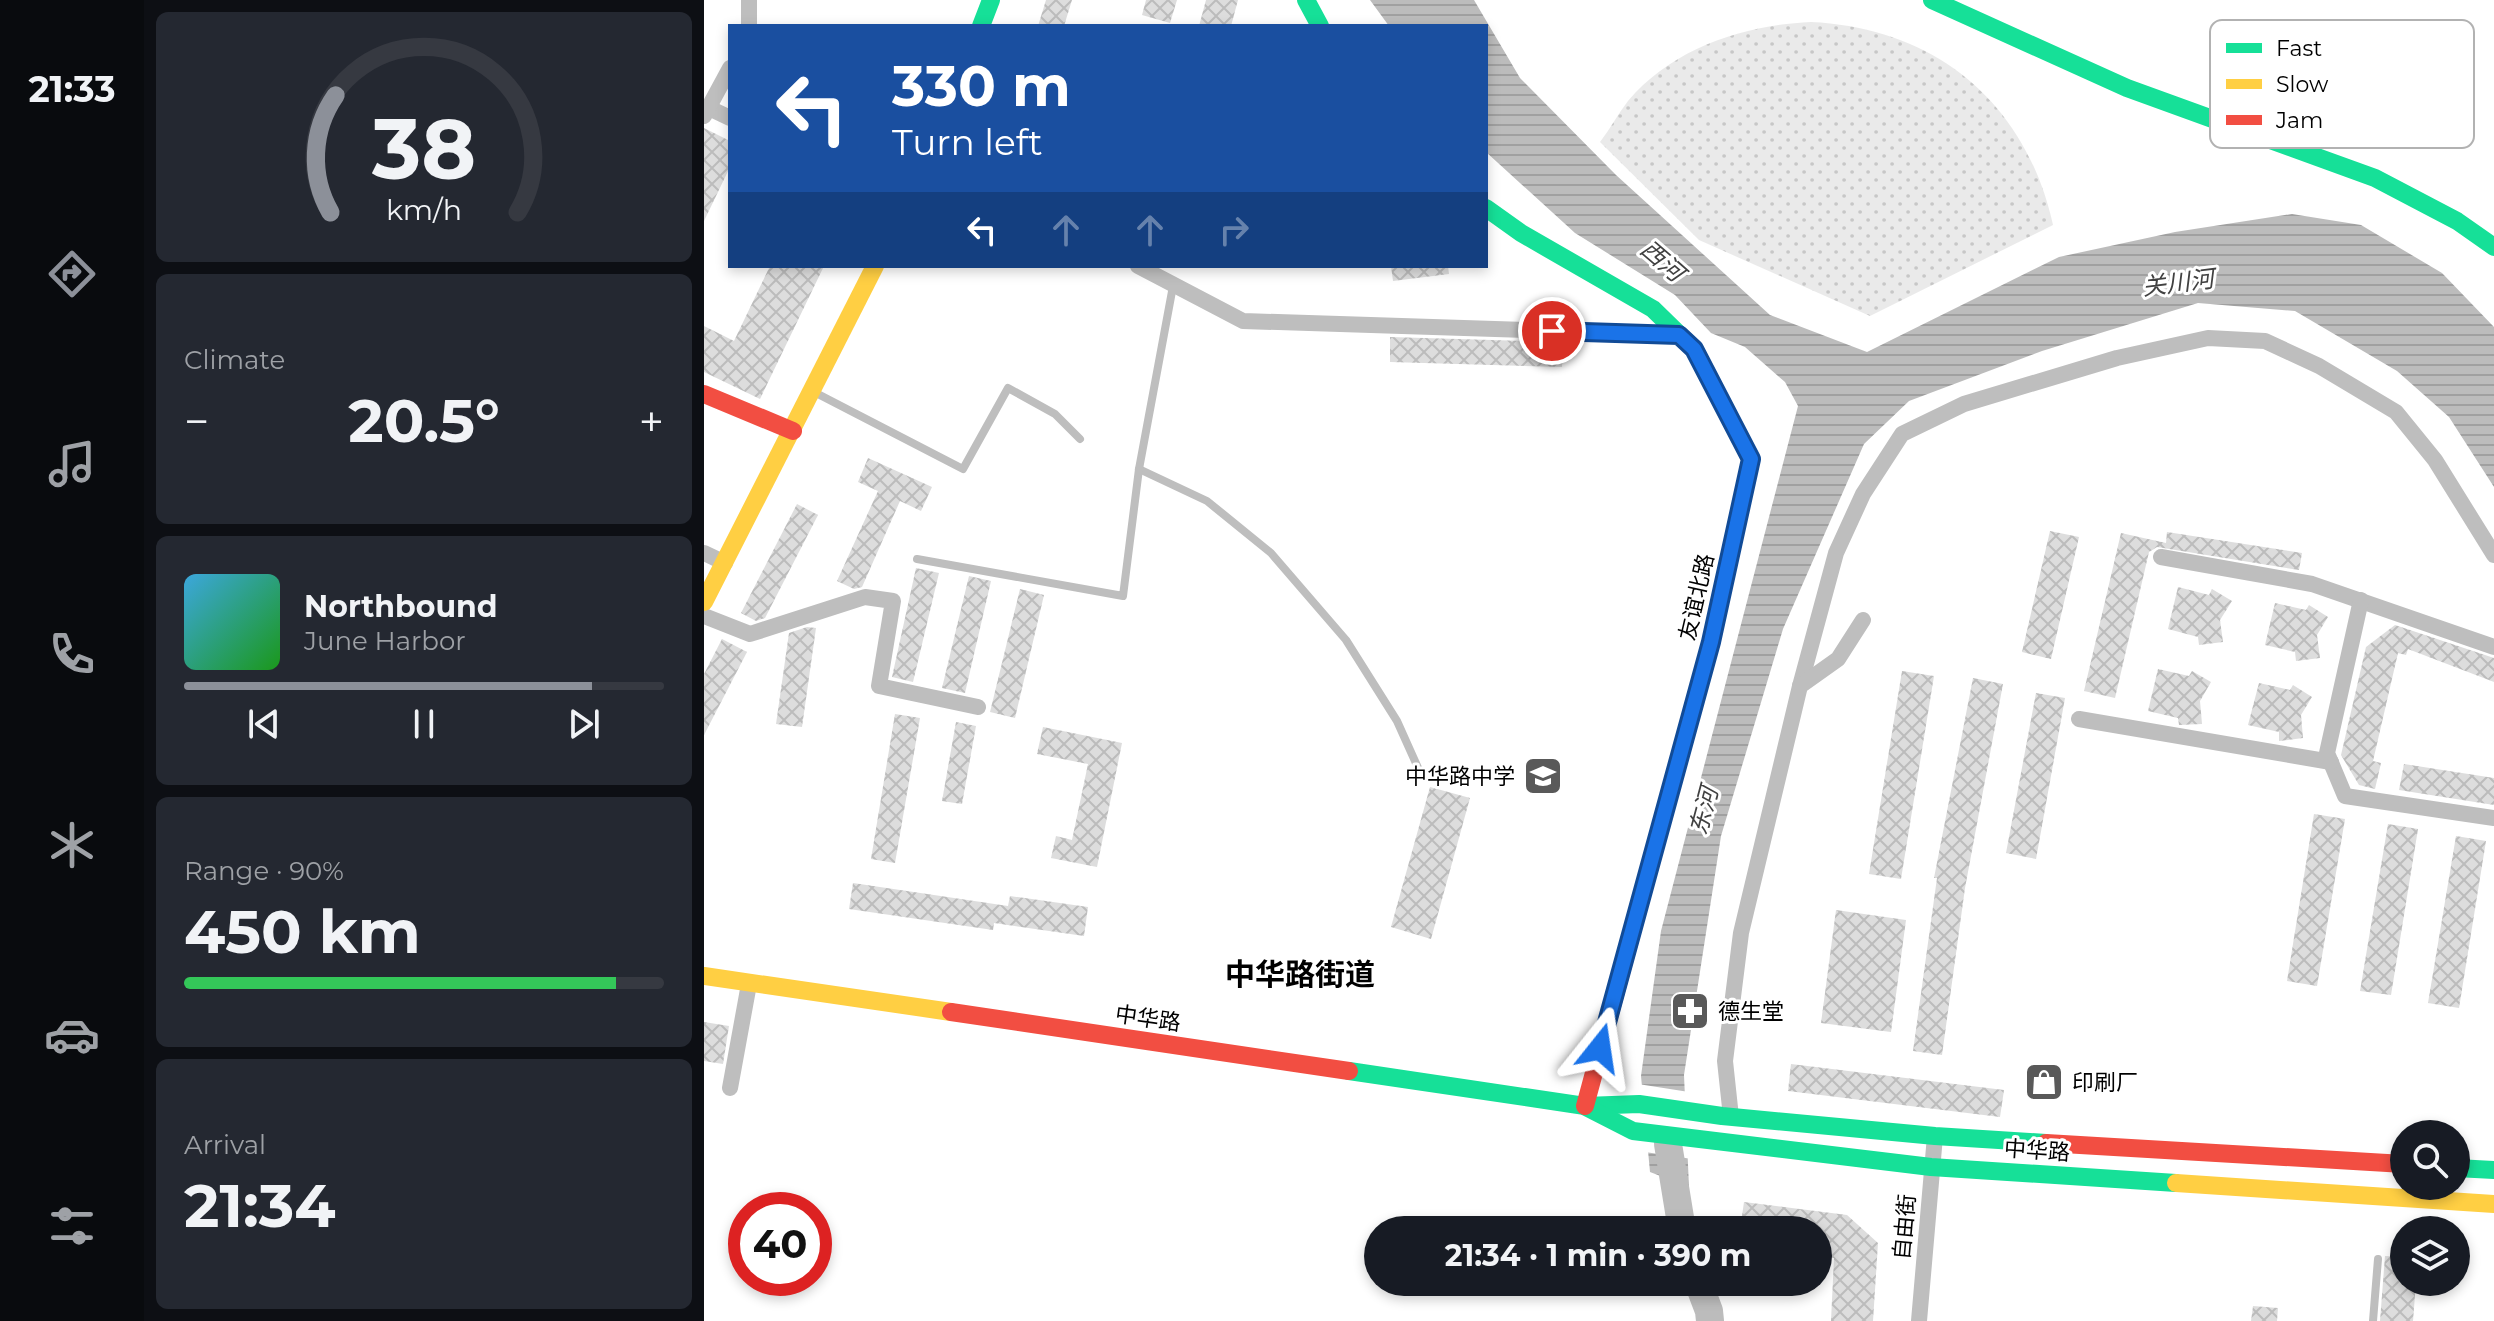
<!DOCTYPE html>
<html lang="en">
<head>
<meta charset="utf-8">
<style>
  body { margin:0; font-family:Montserrat,"Noto Sans SC",sans-serif; background:#242831; color:#f1f3f6; height:100vh; display:flex; flex-direction:column; font-size:30px; white-space:nowrap }
  * { box-sizing:border-box; margin:0 }
  p { font-size:26px; color:#9ea1a6 }
  .icon { flex:none; width:44px; height:44px; fill:none; stroke:currentColor; stroke-width:2; stroke-linecap:round; stroke-linejoin:round }
  .map { position:relative; flex:1; overflow:hidden }
  .panel { display:flex; flex-direction:column; gap:12px; padding:12px; background:#0d0f14; width:560px }
  .panel>* { flex:none }
  .top-card { position:absolute; left:24px; top:24px; width:760px; height:244px; border-radius:0px; box-shadow:0 4px 12px #0003; background:#1a4fa0; color:#fff; overflow:hidden }
  .fabs { position:absolute; left:1686px; top:1120px; display:grid; gap:16px }
  .fabs a { display:grid; place-items:center; width:80px; height:80px; border-radius:50%; background:#171b24; box-shadow:0 4px 12px #0003; font-size:40px }
  .speed { position:absolute; left:24px; top:1192px; display:flex; gap:16px; font-size:40px; font-weight:700; text-align:center }
  .speed>* { display:grid; place-content:center; width:104px; height:104px; border-radius:50%; background:#171b24; box-shadow:0 4px 12px #0003; line-height:1 }
  .speed .limit { border:12px solid #d22; background:#fff; color:#111 }
  .pin { position:absolute; display:grid; place-items:center; width:68px; height:68px; color:#fff; margin:-34px; border:4px solid #fff; border-radius:50%; box-shadow:0 2px 8px #0007 }
  .me { position:absolute; width:88px; margin:-44px; rotate:15deg; stroke-linejoin:round; filter:drop-shadow(0 0 6px #0008) }
  .turn { display:flex; align-items:center; gap:28px; height:168px; padding:0 32px; font-size:36px }
  .turn .icon { width:104px; height:104px; stroke-width:2.5 }
  .turn b { display:block; font-size:56px; line-height:68px }
  .lanes { display:flex; align-items:center; height:76px; padding:0 32px; background:#0003; justify-content:center; gap:40px; direction:ltr }
  .lanes .off { opacity:.35 }
  .big { font-size:60px; font-weight:700; line-height:1.1 }
  .panel .tile { flex:1; display:flex; flex-direction:column; justify-content:center; gap:12px; min-width:0; padding:0 28px; border-radius:12px; background:#242831 }
  .panel .dial { align-items:center; gap:0 }
  .dial svg { height:208px; overflow:visible; fill:none; stroke:#363941; stroke-width:7; stroke-linecap:round; text-anchor:middle }
  .dial text { fill:#f1f3f6; stroke:none }
  .song { display:flex; align-items:center; gap:24px }
  .cover { width:96px; height:96px; border-radius:12px; background:linear-gradient(135deg,hsl(200 70% 55%),hsl(120 70% 35%)) }
  .played { height:8px; border-radius:4px; background:linear-gradient(90deg,#8c9099 85%,#363941 85%) }
  .keys { display:flex; justify-content:space-around; direction:ltr }
  .heat { display:flex; justify-content:space-between; align-items:center; font-size:44px; direction:ltr }
  .charge { height:12px; border-radius:6px; background:linear-gradient(90deg,#34c759 90%,#363941 0) }
  .trip { position:absolute; left:660px; top:1216px; width:468px; height:80px; border-radius:40px; background:#171b24; box-shadow:0 4px 12px #0003; font-weight:700; line-height:80px; text-align:center }
  main { display:flex; flex:1; min-height:0 }
  .menu { display:flex; flex-direction:column; width:144px; justify-content:space-around; align-items:center; background:#090b0e; color:#9ea1a6 }
  .menu .icon { width:56px; height:56px }
  .menu .current { color:#8c9099 }
  .menu b { font-size:36px; color:#f1f3f6 }
  .map>svg:first-child { display:block }
  .green { fill:url(#green-dots) }
  .water { fill:url(#water-rules) }
  .pier { fill:#fff }
  .lines { fill:none; stroke-linecap:round; stroke-linejoin:round }
  .river { stroke:#bcbcbc; stroke-width:28 }
  .building { fill:url(#building-cross-hatch) }
  .lane { stroke:#bebebe; stroke-width:8 }
  .street { stroke:#bebebe; stroke-width:16 }
  .fast { stroke:#16e098; stroke-width:18 }
  .slow { stroke:#ffcf43; stroke-width:18 }
  .jam { stroke:#f24e42; stroke-width:18 }
  .route-casing { stroke:#114b97; stroke-width:20 }
  .route { stroke:#1a73e8; stroke-width:14 }
  .labels { text-anchor:middle; stroke-width:6; stroke-linejoin:round; paint-order:stroke }
  .street-label { font-size:22px; fill:#000; stroke:#fff }
  .poi-label { font-size:22px; fill:#000; stroke:#fff; text-anchor:start }
  .water-label { font-size:24px; font-style:italic; fill:#414141; stroke:#fff }
  .district-label { font-size:30px; font-weight:bold; fill:#000; stroke:#fff }
  .key { fill:#fff; stroke:#b2b2b2; stroke-width:2 }
  .key-label { font-size:22px; fill:#000 }
</style>
</head>
<body>
<main>
<nav class="menu">
<b>21:33</b>
<svg class="icon current" aria-label="directions" viewBox="0 0 24 24"><path d="M12 3l9 9-9 9-9-9zM9 14v-3h6M13 9l2 2-2 2"/></svg>
<svg class="icon" aria-label="music" viewBox="0 0 24 24"><path d="M9 18V5l10-2v13"/><circle cx="6" cy="18" r="3"/><circle cx="16" cy="16" r="3"/></svg>
<svg class="icon" aria-label="phone" viewBox="0 0 24 24"><path d="M5 4h4l2 5-3 2q2 4 5 5l2-3 5 2v4C11 20 4 13 5 4z"/></svg>
<svg class="icon" aria-label="climate" viewBox="0 0 24 24"><path d="M12 3v18M4 7l16 10M4 17L20 7"/></svg>
<svg class="icon" aria-label="car" viewBox="0 0 24 24"><path d="M5 17H2v-5l4-1 3-4h7l3 4 3 1v5h-3M9 17h6M6 11h13"/><circle cx="7" cy="17" r="2"/><circle cx="17" cy="17" r="2"/></svg>
<svg class="icon" aria-label="filters" viewBox="0 0 24 24"><path d="M4 7h16M4 17h16"/><circle cx="9" cy="7" r="2"/><circle cx="15" cy="17" r="2"/></svg>
</nav>
<section class="panel">
<div class="tile dial"><svg viewBox="0 0 100 80">
<path d="M14 69A42 42 0 1 1 86 69"/>
<path d="M14 69A42 42 0 0 1 16 24" stroke="#8c9099"/>
<text x="50" y="56" font-size="32" font-weight="700">38</text>
<text x="50" y="72" font-size="11">km/h</text>
</svg></div>
<div class="tile"><p>Climate</p>
<div class="heat"><a>−</a><b class="big">20.5°</b><a>+</a></div>
</div>
<div class="tile">
<div class="song"><i class="cover"></i><div><b>Northbound</b><p>June Harbor</p></div></div>
<div class="played"></div>
<div class="keys"><svg class="icon" aria-label="previous" viewBox="0 0 24 24"><path d="M18 5L8 12l10 7zM5 5v14"/></svg><svg class="icon" aria-label="pause" viewBox="0 0 24 24"><path d="M8 5v14M16 5v14"/></svg><svg class="icon" aria-label="next" viewBox="0 0 24 24"><path d="M6 5l10 7-10 7zM19 5v14"/></svg></div>
</div>
<div class="tile"><p>Range · 90%</p><b class="big">450 km</b><div class="charge"></div></div>
<div class="tile"><p>Arrival</p><b class="big">21:34</b></div>
</section>
<div class="map">
<svg width="1790" height="1321" viewBox="0 0 1790 1321">
  <defs>
    <pattern id="green-dots" width="8" height="8" patternUnits="userSpaceOnUse" patternTransform="scale(2)"><rect width="8" height="8" fill="#eaeaea"/><path d="M2 2h.1M6 6h.1" fill="none" stroke="#c7c7c7" stroke-width="1.8" stroke-linecap="round"/></pattern>
    <pattern id="water-rules" width="6" height="5" patternUnits="userSpaceOnUse" patternTransform="scale(2)"><rect width="6" height="5" fill="#bcbcbc"/><path d="M0 2.5h6" fill="none" stroke="#a0a0a0"/></pattern>
    <pattern id="building-cross-hatch" width="8" height="8" patternUnits="userSpaceOnUse" patternTransform="scale(2)"><rect width="8" height="8" fill="#ddd"/><path d="M0 0l8 8M0 8l8-8" fill="none" stroke="#bcbcbc"/></pattern>
  </defs>
  <rect width="100%" height="100%" fill="#fff"/>
  <path class="green" d="M1107 22C1232 28 1322 103 1349 225L1166 316 995 240 896 142C906 129 914 114 924 101 969 48 1040 25 1107 22Z"/>
  <polygon class="water" points="666,0 770,0 816,78 912,175 1066,315 1163,352 1355,257 1471,232 1588,214 1657,225 1738,273 1790,327 1790,487 1745,417 1693,371 1591,311 1494,303 1338,351 1205,401 1160,444 1079,629 1017,836 980,1075 985,1187 946,1172 937,1076 957,931 1094,406 1081,382 1041,347 1007,333 971,295 871,233 782,152 782,26 685,26"/>
  <polygon class="pier" points="934,1084 985,1092 988,1159 941,1152"/>
  <g class="lines">
    <g class="river">
      <polyline points="964,1144 978,1230"/>
      <polyline points="994,1282 1005,1311 1006,1321"/>
    </g>
  </g>
  <g class="building">
    <polygon points="342,0 368,0 360,26 334,26"/>
    <polygon points="442,0 473,0 466,23 438,15"/>
    <polygon points="502,0 534,0 527,26 495,26"/>
    <polygon points="0,128 26,141 26,167 0,221"/>
    <polygon points="66,266 120,266 56,399 0,372 0,326 30,341"/>
    <polygon points="687,266 744,266 745,274 689,281"/>
    <polygon points="686,337 859,342 858,367 686,362"/>
    <polygon points="164,458 228,487 217,511 196,501 158,587 150,589 133,581 174,491 154,482"/>
    <polygon points="93,504 114,515 61,618 52,621 37,613"/>
    <polygon points="1346,531 1375,537 1347,659 1318,652"/>
    <polygon points="1463,532 1598,553 1595,570 1453,547 1445,552 1411,698 1380,691 1417,533 1462,543"/>
    <polygon points="212,568 235,573 209,682 188,677"/>
    <polygon points="265,576 287,581 261,693 238,688"/>
    <polygon points="1474,587 1505,595 1508,589 1528,601 1516,620 1519,642 1495,645 1494,637 1464,629"/>
    <polygon points="316,589 340,595 311,718 286,712"/>
    <polygon points="1571,603 1602,610 1605,605 1624,617 1613,635 1616,658 1592,661 1591,652 1561,645"/>
    <polygon points="1691,625 1790,658 1790,682 1704,649 1702,655 1694,653 1669,761 1677,763 1671,789 1655,785 1637,755 1662,647"/>
    <polygon points="103,627 112,628 98,727 72,724 85,633"/>
    <polygon points="18,639 43,652 0,735 0,674"/>
    <polygon points="1454,669 1485,676 1488,671 1507,682 1496,701 1498,724 1475,725 1474,718 1444,711"/>
    <polygon points="1198,671 1230,676 1197,879 1165,874"/>
    <polygon points="1269,678 1299,684 1261,888 1238,1055 1209,1051 1233,878 1230,878"/>
    <polygon points="1555,683 1586,690 1589,685 1608,697 1597,715 1599,738 1575,741 1575,732 1544,725"/>
    <polygon points="1332,693 1361,698 1332,859 1302,853"/>
    <polygon points="191,714 216,718 191,863 167,859"/>
    <polygon points="252,722 272,726 258,804 238,801"/>
    <polygon points="339,727 418,743 393,867 347,858 352,836 368,840 384,764 333,754"/>
    <polygon points="1700,764 1790,778 1790,805 1695,790"/>
    <polygon points="726,787 766,798 727,939 687,927"/>
    <polygon points="1610,814 1641,819 1613,986 1583,981"/>
    <polygon points="1684,824 1714,829 1687,995 1656,991"/>
    <polygon points="1752,836 1782,841 1755,1008 1724,1003"/>
    <polygon points="149,883 304,906 306,896 384,907 380,936 290,923 289,930 145,909"/>
    <polygon points="1132,910 1202,920 1187,1032 1117,1023"/>
    <polygon points="0,1022 25,1026 19,1064 0,1061"/>
    <polygon points="1087,1064 1300,1090 1296,1117 1084,1091"/>
    <polygon points="1040,1202 1143,1215 1174,1243 1169,1321 1127,1321 1130,1258 1114,1256 1114,1230 1036,1230"/>
    <polygon points="1681,1256 1700,1257 1700,1282 1712,1282 1709,1321 1676,1321"/>
    <polygon points="1549,1306 1574,1308 1573,1321 1547,1321"/>
  </g>
  <g class="lines">
    <g class="lane">
      <polyline points="110,392 259,469 304,388 351,414 376,439"/>
      <polyline points="435,469 503,501 567,553 642,640 693,721 715,770"/>
      <polyline points="213,559 419,596 435,469 469,286"/>
      <polyline points="1669,1321 1674,1259"/>
    </g>
    <g class="street">
      <polyline points="45,26 45,0"/>
      <polyline points="5,108 26,118"/>
      <polyline points="0,116 26,68"/>
      <polyline points="434,266 539,321 975,335"/>
      <polyline points="0,553 21,563"/>
      <polyline points="1457,557 1608,584 1790,647"/>
      <polyline points="1657,600 1623,753 1641,796 1790,818"/>
      <polyline points="0,616 46,634 161,597 189,601 175,686 274,707"/>
      <polyline points="1096,686 1132,553 1159,494 1198,434 1260,404 1413,358 1504,338 1561,341 1615,366 1692,412 1731,460 1790,555"/>
      <polyline points="1375,719 1627,762"/>
      <polyline points="26,1088 45,984"/>
      <polyline points="1027,1117 1021,1061 1037,933 1096,686 1134,659 1159,620"/>
      <polyline points="1215,1321 1231,1136"/>
    </g>
    <g class="fast">
      <polyline points="602,0 616,26"/>
      <polyline points="1228,0 1423,88 1671,178 1753,221 1790,247"/>
      <polyline points="277,26 287,0"/>
      <polyline points="782,208 817,233 949,309 990,349 1047,459 1007,642 977,751"/>
      <polyline points="645,1071 881,1106 935,1104 1018,1116 1231,1136 1342,1143"/>
      <polyline points="882,1107 929,1131 1227,1167 1472,1183"/>
      <polyline points="1752,1168 1790,1170"/>
    </g>
    <g class="slow">
      <polyline points="0,602 171,266"/>
      <polyline points="0,976 247,1012"/>
      <polyline points="1472,1183 1790,1204"/>
    </g>
    <g class="jam">
      <polyline points="0,394 89,431"/>
      <polyline points="247,1012 645,1071"/>
      <polyline points="881,1106 977,751"/>
      <polyline points="1342,1143 1700,1164"/>
    </g>
  </g>
  <g class="lines">
    <g class="route-casing">
      <polyline id="route" points="848,331 975,335 990,349 1047,459 1007,642 896,1048"/>
    </g>
    <use href="#route" class="route"/>
  </g>
  <defs>
    <g id="school-square" transform="scale(2)"><rect x="-9" y="-9" width="18" height="18" rx="4" fill="#595959" stroke="#fff"/><path d="M0-5L7-2L0 1L-7-2ZM-4 1L0 2.5L4 1V4Q0 6-4 4Z" fill="#fff"/></g>
    <g id="pharmacy-square" transform="scale(2)"><rect x="-9" y="-9" width="18" height="18" rx="4" fill="#595959" stroke="#fff"/><path d="M-2-6h4v4h4v4h-4v4h-4v-4h-4v-4h4Z" fill="#fff"/></g>
    <g id="shop-square" transform="scale(2)"><rect x="-9" y="-9" width="18" height="18" rx="4" fill="#595959" stroke="#fff"/><path d="M-5-2.5h2.3a2.7 3.5 0 0 1 5.4 0H5L5.5 6h-11ZM-1.5-2.5h3a1.5 2.3 0 0 0-3 0Z" fill="#fff"/></g>
  </defs>
  <g fill-rule="evenodd">
    <use href="#school-square" x="839" y="776"/>
    <use href="#pharmacy-square" x="986" y="1011"/>
    <use href="#shop-square" x="1340" y="1082"/>
  </g>
  <g class="labels">
    <g class="street-label">
      <text transform="translate(992 597) rotate(-77)" y="8">友谊北路</text>
      <text transform="translate(444 1018) rotate(8)" y="8">中华路</text>
      <text transform="translate(1333 1150) rotate(4)" y="8">中华路</text>
      <text transform="translate(1200 1227) rotate(-85)" y="8">自由街</text>
    </g>
    <g class="poi-label">
      <text x="811" y="784" text-anchor="end">中华路中学</text>
      <text x="1014" y="1019">德生堂</text>
      <text x="1368" y="1090">印刷厂</text>
    </g>
    <g class="water-label">
      <text transform="translate(958 261) rotate(41)" y="8">西河</text>
      <text transform="translate(1474 283) rotate(-7)" y="8">关川河</text>
      <text transform="translate(1000 811) rotate(-75)" y="8">东河</text>
    </g>
    <g class="district-label">
      <text x="596" y="985">中华路街道</text>
    </g>
  </g>
  <rect x="1506" y="20" width="264" height="128" rx="12" class="key"/>
  <rect x="1522" y="43" width="36" height="10" fill="#16e098"/>
  <rect x="1522" y="79" width="36" height="10" fill="#ffcf43"/>
  <rect x="1522" y="115" width="36" height="10" fill="#f24e42"/>
  <g class="key-label">
    <text x="1572" y="56">Fast</text>
    <text x="1572" y="92">Slow</text>
    <text x="1572" y="128">Jam</text>
  </g>
</svg>
<div class="fabs">
<a><svg class="icon" aria-label="search" viewBox="0 0 24 24"><circle cx="10" cy="10" r="6"/><path d="M15 15l6 6"/></svg></a>
<a><svg class="icon" aria-label="layers" viewBox="0 0 24 24"><path d="M12 4l9 5-9 5-9-5zM3 14l9 5 9-5"/></svg></a>
</div>
<div class="speed"><div class="limit">40</div></div>
<div class="pin" style="left:848px;top:331px;background:#d93025"><svg class="icon" aria-label="arrive" viewBox="0 0 24 24"><path d="M6 21V4h12l-3 4 3 4H6"/></svg></div>
<svg class="me" style="left:896px;top:1048px" viewBox="-20 -20 40 40"><path d="M0-17L14 15 0 8-14 15z" fill="#1a73e8" stroke="#fff" stroke-width="4"/></svg>
<div class="trip">21:34 · 1 min · 390 m</div>
<div class="top-card">
<div class="turn"><svg class="icon" aria-label="left" viewBox="0 0 24 24"><path d="M17 20v-9H6M10 6l-5 5 5 5"/></svg><div><b>330 m</b>Turn left</div></div>
<div class="lanes"><svg class="icon" aria-label="left" viewBox="0 0 24 24"><path d="M17 20v-9H6M10 6l-5 5 5 5"/></svg><svg class="icon off" aria-label="ahead" viewBox="0 0 24 24"><path d="M12 20V5M6 11l6-6 6 6"/></svg><svg class="icon off" aria-label="ahead" viewBox="0 0 24 24"><path d="M12 20V5M6 11l6-6 6 6"/></svg><svg class="icon off" aria-label="right" viewBox="0 0 24 24"><path d="M7 20v-9h11M14 6l5 5-5 5"/></svg></div>
</div>
</div>
</main>
</body>
</html>
